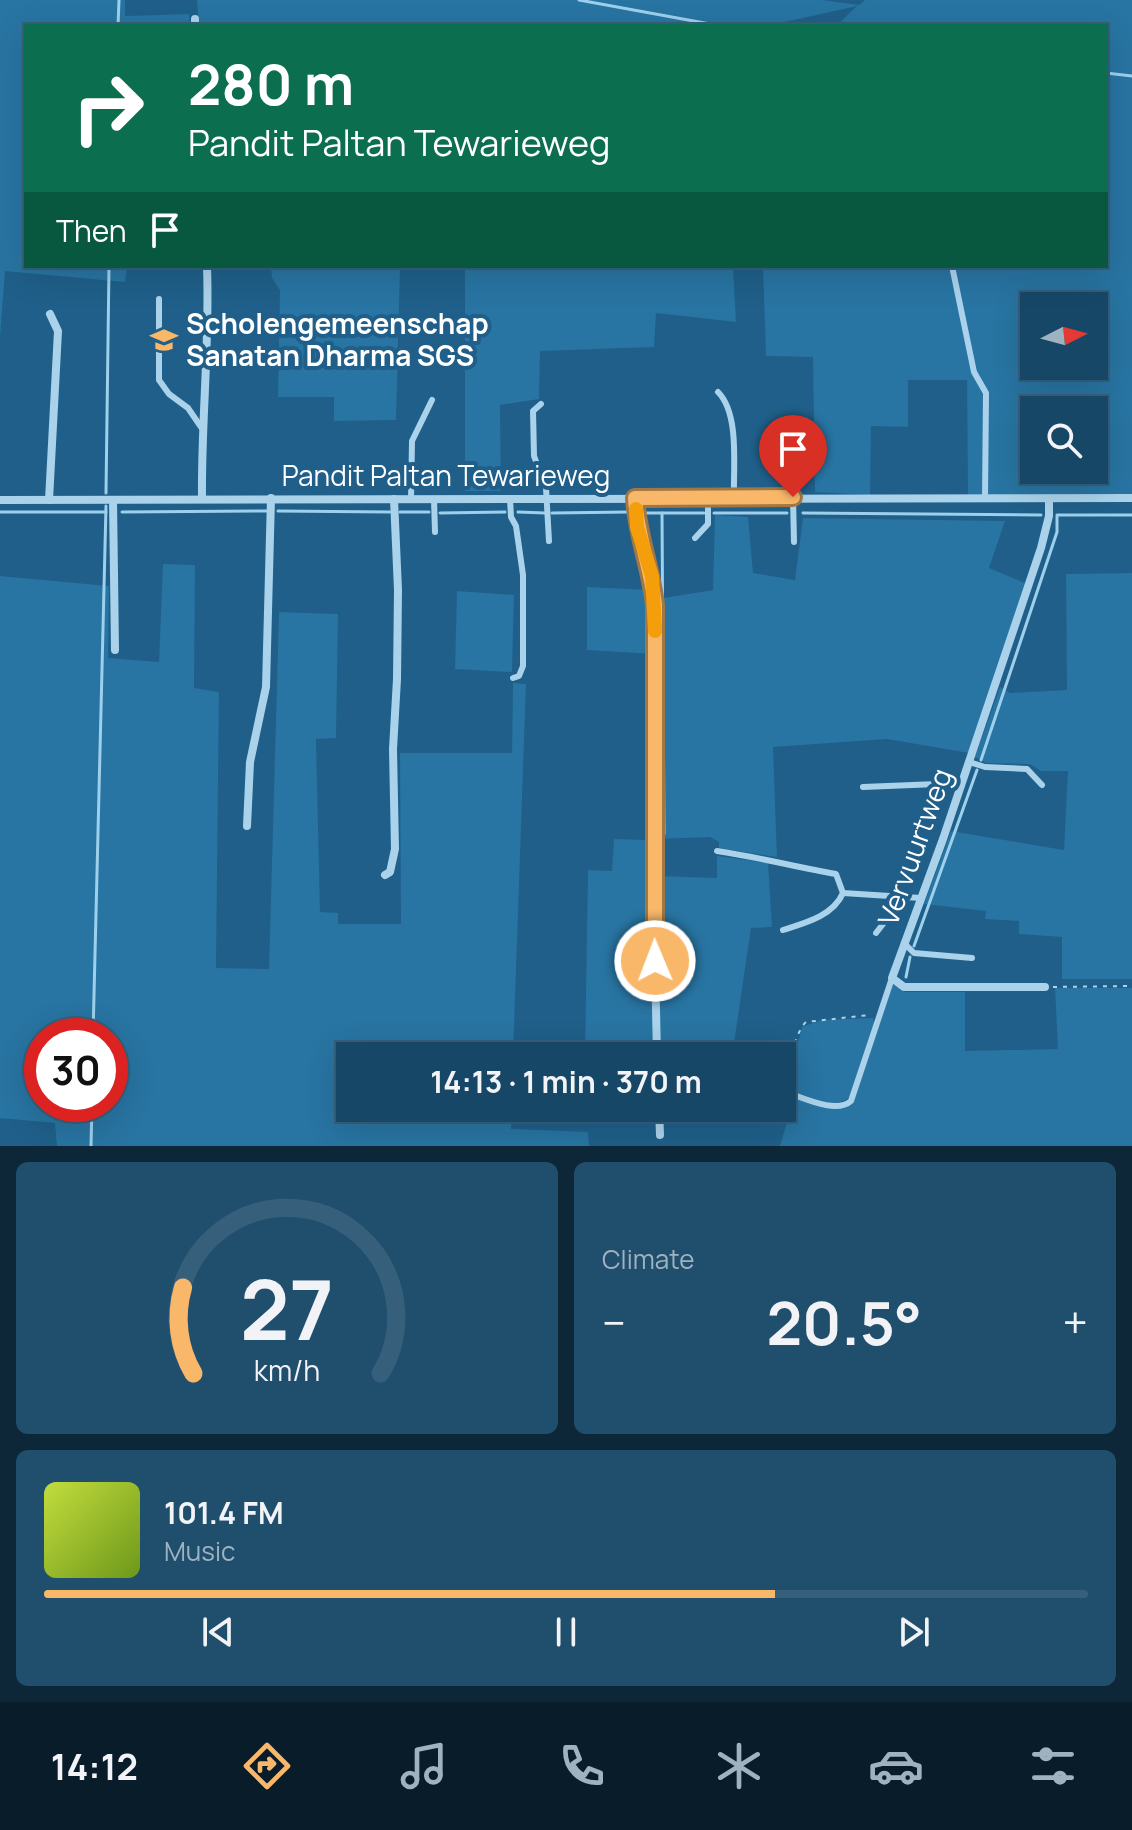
<!DOCTYPE html>
<html lang="en">
<head>
<meta charset="utf-8">
<style>
  body { margin:0; font-family:Manrope,sans-serif; background:#204e6d; color:#f1f3f6; height:100vh; display:flex; flex-direction:column; font-size:30px; white-space:nowrap }
  * { box-sizing:border-box; margin:0 }
  p { font-size:26px; color:#9eb2c0 }
  .icon { flex:none; width:44px; height:44px; fill:none; stroke:currentColor; stroke-width:2; stroke-linecap:round; stroke-linejoin:round }
  .map { position:relative; height:1146px; overflow:hidden }
  .details { display:flex; flex-direction:column; gap:16px; padding:16px; background:#0d2739; flex:1 }
  .details>* { flex:none }
  .hud { position:absolute; left:24px; top:24px; width:1084px; height:244px; border-radius:0px; box-shadow:0 8px 32px #0002,0 0 0 2px #365f7b; background:#0b6e4f; color:#fff; overflow:hidden }
  .needle { width:52px; rotate:84deg }
  .controls { position:absolute; left:1020px; top:292px; display:grid; gap:16px }
  .controls a { display:grid; place-items:center; width:88px; height:88px; border-radius:0px; background:#174767; box-shadow:0 8px 32px #0002,0 0 0 2px #365f7b; font-size:40px }
  .speed { position:absolute; left:24px; top:1018px; display:flex; gap:16px; font-size:40px; font-weight:700; text-align:center }
  .speed>* { display:grid; place-content:center; width:104px; height:104px; border-radius:50%; background:#174767; box-shadow:0 8px 32px #0002,0 0 0 2px #365f7b; line-height:1 }
  .speed .limit { border:12px solid #d22; background:#fff; color:#111 }
  .pin { position:absolute; display:grid; place-items:center; width:68px; height:68px; color:#fff; margin:-82px -34px; border-radius:50% 50% 50% 0; rotate:-45deg; box-shadow:0 0 8px #0007 }
  .pin .icon { rotate:45deg }
  .me { position:absolute; width:88px; margin:-44px; rotate:359deg; stroke-linejoin:round; filter:drop-shadow(0 0 6px #0008) }
  .turn { display:flex; align-items:center; gap:28px; height:168px; padding:0 32px; font-size:36px }
  .turn .icon { width:104px; height:104px; stroke-width:2.5 }
  .turn b { display:block; font-size:56px; line-height:68px }
  .then { display:flex; align-items:center; height:76px; padding:0 32px; background:#0003; gap:16px; font-size:30px }
  .big { font-size:60px; font-weight:700; line-height:1.1 }
  .details .card { flex:1; display:flex; flex-direction:column; justify-content:center; gap:12px; min-width:0; padding:0 28px; border-radius:12px; background:#204e6d }
  .details .dial { align-items:center; gap:0 }
  .dial svg { height:208px; overflow:visible; fill:none; stroke:#365f7b; stroke-width:7; stroke-linecap:round; text-anchor:middle }
  .dial text { fill:#f1f3f6; stroke:none }
  .song { display:flex; align-items:center; gap:24px }
  .cover { width:96px; height:96px; border-radius:12px; background:linear-gradient(135deg,hsl(70 70% 55%),hsl(80 70% 35%)) }
  .played { height:8px; border-radius:4px; background:linear-gradient(90deg,#f9b769 70%,#365f7b 70%) }
  .keys { display:flex; justify-content:space-around; direction:ltr }
  .heat { display:flex; justify-content:space-between; align-items:center; font-size:44px; direction:ltr }
  .details .tiles { flex:1; display:grid; gap:16px; grid-template-columns:1fr 1fr }
  .card:last-child { grid-column:span 2 }
  .trip { position:absolute; left:336px; top:1042px; width:460px; height:80px; border-radius:0px; background:#174767; box-shadow:0 8px 32px #0002,0 0 0 2px #365f7b; font-weight:700; line-height:80px; text-align:center }
  .dock { display:flex; height:128px; justify-content:space-around; align-items:center; background:#091c29; color:#9eb2c0 }
  .dock .icon { width:56px; height:56px }
  .dock .current { color:#f9b769 }
  .dock b { font-size:36px; color:#f1f3f6 }
  .map>svg:first-child { display:block }
  .green { fill:#2874a2; fill-rule:evenodd }
  .lines { fill:none; stroke-linecap:round; stroke-linejoin:round }
  .stream { stroke:#9dd0ed; stroke-width:3 }
  .path { stroke:#aad2eb; stroke-width:2; stroke-dasharray:4 6; stroke-linecap:butt }
  .service { stroke:#aad2eb; stroke-width:6 }
  .minor { stroke:#aad2eb; stroke-width:8 }
  .route-casing { stroke:#a27744; stroke-width:20 }
  .route { stroke:#f9b769; stroke-width:14 }
  .slow { stroke:#f59e0b; stroke-width:14 }
  .labels { text-anchor:middle; stroke-width:8; stroke-linejoin:round; paint-order:stroke }
  .poi-label { font-size:28px; font-weight:bold; fill:#fff; stroke:#1f5f89; text-anchor:start }
  .street-label { font-size:28px; fill:#fff; stroke:#1f5f89 }
</style>
</head>
<body>
<div class="map">
<svg width="1132" height="1146" viewBox="0 0 1132 1146">
  <rect width="100%" height="100%" fill="#1f5f89"/>
  <g class="green">
    <polygon points="0,0 125,0 125,16 189,14 190,26 26,26 26,266 127,266 125,282 5,271 0,337"/>
    <path d="M197 0H822L859 5 865 0H1132V494L968 495 967 380H908V427L871 426 870 495 815 492 813 357 766 356 763 266H1106V26H836L857 6 767 26H199ZM1034 306H1094V366H1034ZM1034 410H1094V470H1034Z"/>
    <polygon points="271,266 400,266 396,420 334,421 334,397 278,397 280,290 272,278"/>
    <polygon points="465,266 746,266 733,267 736,322 656,313 654,347 540,351 539,399 500,405 501,491 465,491"/>
    <polygon points="715,515 748,517 753,573 795,580 803,518 1005,521 989,568 1025,583 969,753 887,739 773,747 777,857 719,848 719,842 710,837 658,839 658,599 713,590"/>
    <path d="M163 564 195 565 194 688 219 692 216 968 269 969 279 612 338 614 336 738 316 739 320 912 338 913V924H401L400 753H512L513 683 526 684 513 1056H350V1108H511V1129L588 1132 589 1146H57L55 1123 0 1118V576L109 586 108 658 159 662ZM42 1036H110V1104H42Z"/>
    <polygon points="1132,573 1132,979 1062,979 1062,937 1019,934 1019,921 985,919 986,911 924,904 951,831 1064,850 1068,771 1041,771 1030,764 986,763 975,757 1000,687 1010,693 1067,690 1066,574"/>
    <polygon points="587,587 651,590 653,654 587,650"/>
    <polygon points="457,591 514,595 512,672 455,669"/>
    <polygon points="614,839 651,840 655,1056 585,1056 588,870 612,871"/>
    <polygon points="717,856 768,863 772,927 751,928 733,1050 691,1056 660,1056 658,876 717,878"/>
    <path d="M893 984 905 992H965V1051L1058 1049 1055 988H1132V1146H780L794 1098C815 1105 833 1115 853 1103Z"/>
    <path d="M873 1018 874 1023 849 1098C831 1111 802 1095 782 1090V1083L793 1063 802 1027 821 1020Z"/>
  </g>
  <g class="lines">
    <g class="stream">
      <polyline points="579,0 721,26"/>
      <polyline points="118,26 119,0"/>
      <polyline points="1106,73 1132,76"/>
      <polyline points="106,493 109,266"/>
      <polyline points="278,511 390,512"/>
      <polyline points="0,512 106,512"/>
      <polyline points="122,512 269,511"/>
      <polyline points="400,512 429,512"/>
      <polyline points="518,512 545,513"/>
      <polyline points="440,513 505,512"/>
      <polyline points="552,513 629,512"/>
      <polyline points="643,513 704,513"/>
      <polyline points="662,513 664,834"/>
      <polyline points="714,513 787,513"/>
      <polyline points="803,513 1041,515"/>
      <polyline points="981,760 1057,532 1057,515 1132,515"/>
      <polyline points="914,946 977,770"/>
      <polyline points="906,977 910,957"/>
      <polyline points="93,1036 106,506"/>
      <polyline points="91,1146 92,1104"/>
    </g>
    <g class="path">
      <polyline points="1053,987 1132,986"/>
      <path d="M782 1081C792 1064 794 1033 806 1022L869 1015"/>
    </g>
    <g class="service">
      <polyline points="952,266 974,372 986,393 985,499"/>
      <polyline points="159,299 159,380 169,394 188,408 201,427"/>
      <path d="M718 392C740 414 733 468 734 498"/>
      <polyline points="541,404 533,411 534,456 546,488 549,541"/>
      <polyline points="793,497 794,542"/>
      <polyline points="510,498 511,517 516,526 523,575 523,666 519,676 513,678"/>
      <polyline points="411,499 412,441 432,400"/>
      <polyline points="434,499 435,532"/>
      <polyline points="695,538 708,524 708,498"/>
      <polyline points="969,762 985,767 1027,769 1042,785"/>
      <polyline points="863,787 962,783"/>
      <path d="M717 851C758 857 796 867 836 874L843 893 921 898"/>
      <path d="M783 930C805 923 833 916 843 893"/>
      <polyline points="876,933 904,897"/>
      <polyline points="904,943 914,953 972,958"/>
      <path d="M782 1091C800 1096 835 1115 851 1101L892 978"/>
    </g>
    <g class="minor">
      <polyline points="195,19 195,26"/>
      <path d="M635 498C637 535 651 568 655 605L654 914 657 1056"/>
      <path d="M202 499C201 422 210 344 207 266"/>
      <polyline points="0,500 1132,498"/>
      <polyline points="49,500 58,331 50,314"/>
      <polyline points="113,500 115,650"/>
      <polyline points="247,826 250,762 266,687 271,498"/>
      <polyline points="385,875 390,872 395,849 393,749 397,679 398,590 394,499"/>
      <polyline points="1045,987 904,987 892,978 943,839 1041,548 1049,516 1049,500"/>
      <polyline points="659,1108 660,1135"/>
    </g>
  </g>
  <g class="lines">
    <g class="route-casing">
      <path id="route" d="M655 961V605C651 568 637 535 635 498L793 497"/>
    </g>
    <use href="#route" class="route"/>
    <polyline class="slow" points="636,509 637,527 652,576 655,631"/>
  </g>
  <defs>
    <g id="school-bare" transform="scale(2.16)"><path d="M0-5L7-2L0 1L-7-2ZM-4 1L0 2.5L4 1V4Q0 6-4 4Z" fill="#f9b769" stroke="#1f5f89" stroke-width="2.5" paint-order="stroke"/></g>
  </defs>
  <g fill-rule="evenodd">
    <use href="#school-bare" x="164" y="340"/>
  </g>
  <g class="labels">
    <g class="poi-label">
      <text x="186" y="334">Scholengemeenschap<tspan x="186" dy="32">Sanatan Dharma SGS</tspan></text>
    </g>
    <g class="street-label">
      <text x="446" y="486">Pandit Paltan Tewarieweg</text>
      <text transform="translate(915 847) rotate(-70)" y="10">Vervuurtweg</text>
    </g>
  </g>
</svg>
<div class="controls">
<a><svg class="needle" viewBox="-14 -14 28 28"><path d="M0-13l5 13h-10z" fill="#e53935"/><path d="M0 13l5-13h-10z" fill="#9eb2c0"/></svg></a>
<a><svg class="icon" aria-label="search" viewBox="0 0 24 24"><circle cx="10" cy="10" r="6"/><path d="M15 15l6 6"/></svg></a>
</div>
<div class="speed"><div class="limit">30</div></div>
<div class="pin" style="left:793px;top:497px;background:#d93025"><svg class="icon" aria-label="arrive" viewBox="0 0 24 24"><path d="M6 21V4h12l-3 4 3 4H6"/></svg></div>
<svg class="me" style="left:655px;top:961px" viewBox="-20 -20 40 40"><circle r="17" fill="#f9b769" stroke="#fff" stroke-width="3"/><path d="M0-11L8 9 0 5-8 9z" fill="#fff"/></svg>
<div class="trip">14:13 · 1 min · 370 m</div>
<div class="hud">
<div class="turn"><svg class="icon" aria-label="right" viewBox="0 0 24 24"><path d="M7 20v-9h11M14 6l5 5-5 5"/></svg><div><b>280 m</b>Pandit Paltan Tewarieweg</div></div>
<div class="then">Then<svg class="icon" aria-label="arrive" viewBox="0 0 24 24"><path d="M6 21V4h12l-3 4 3 4H6"/></svg></div>
</div>
</div>
<section class="details">
<div class="tiles">
<div class="card dial"><svg viewBox="0 0 100 80">
<path d="M14 69A42 42 0 1 1 86 69"/>
<path d="M14 69A42 42 0 0 1 10 36" stroke="#f9b769"/>
<text x="50" y="56" font-size="32" font-weight="700">27</text>
<text x="50" y="72" font-size="11">km/h</text>
</svg></div>
<div class="card"><p>Climate</p>
<div class="heat"><a>−</a><b class="big">20.5°</b><a>+</a></div>
</div>
<div class="card">
<div class="song"><i class="cover"></i><div><b>101.4 FM</b><p>Music</p></div></div>
<div class="played"></div>
<div class="keys"><svg class="icon" aria-label="previous" viewBox="0 0 24 24"><path d="M18 5L8 12l10 7zM5 5v14"/></svg><svg class="icon" aria-label="pause" viewBox="0 0 24 24"><path d="M8 5v14M16 5v14"/></svg><svg class="icon" aria-label="next" viewBox="0 0 24 24"><path d="M6 5l10 7-10 7zM19 5v14"/></svg></div>
</div>
</div>
</section>
<nav class="dock">
<b>14:12</b>
<svg class="icon current" aria-label="directions" viewBox="0 0 24 24"><path d="M12 3l9 9-9 9-9-9zM9 14v-3h6M13 9l2 2-2 2"/></svg>
<svg class="icon" aria-label="music" viewBox="0 0 24 24"><path d="M9 18V5l10-2v13"/><circle cx="6" cy="18" r="3"/><circle cx="16" cy="16" r="3"/></svg>
<svg class="icon" aria-label="phone" viewBox="0 0 24 24"><path d="M5 4h4l2 5-3 2q2 4 5 5l2-3 5 2v4C11 20 4 13 5 4z"/></svg>
<svg class="icon" aria-label="climate" viewBox="0 0 24 24"><path d="M12 3v18M4 7l16 10M4 17L20 7"/></svg>
<svg class="icon" aria-label="car" viewBox="0 0 24 24"><path d="M5 17H2v-5l4-1 3-4h7l3 4 3 1v5h-3M9 17h6M6 11h13"/><circle cx="7" cy="17" r="2"/><circle cx="17" cy="17" r="2"/></svg>
<svg class="icon" aria-label="filters" viewBox="0 0 24 24"><path d="M4 7h16M4 17h16"/><circle cx="9" cy="7" r="2"/><circle cx="15" cy="17" r="2"/></svg>
</nav>
</body>
</html>
